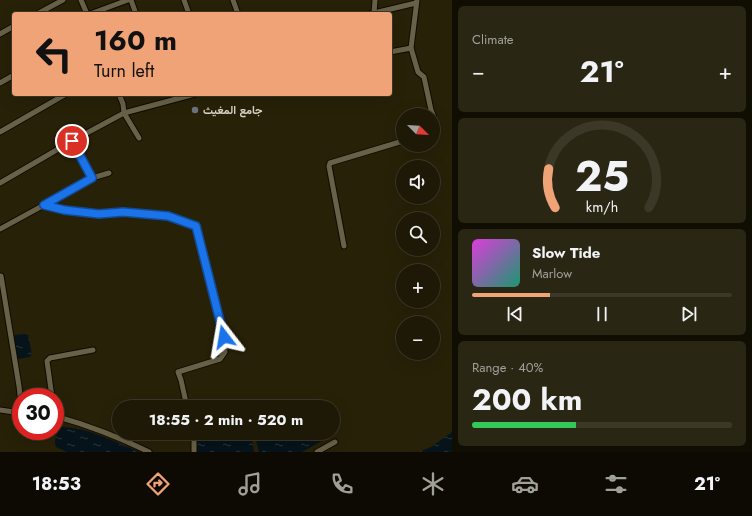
<!DOCTYPE html>
<html lang="en">
<head>
<meta charset="utf-8">
<style>
  body { margin:0; font-family:Jost,Vazirmatn,sans-serif; background:#2a2614; color:#f1f3f6; height:100vh; display:flex; flex-direction:column; font-size:15px; white-space:nowrap }
  * { box-sizing:border-box; margin:0 }
  p { font-size:13px; color:#a0a09b }
  .icon { flex:none; width:22px; height:22px; fill:none; stroke:currentColor; stroke-width:2; stroke-linecap:round; stroke-linejoin:round }
  .map { position:relative; flex:1; overflow:hidden }
  .drawer { display:flex; flex-direction:column; gap:6px; padding:6px; background:#100e03; width:300px }
  .drawer>* { flex:none }
  .hud { position:absolute; left:12px; top:12px; width:380px; height:84px; border-radius:4px; box-shadow:0 4px 16px #0002,0 0 0 1px #3b3828; background:#efa376; color:#111; overflow:hidden }
  .needle { width:26px; rotate:114deg }
  .fabs { position:absolute; left:396px; top:108px; display:grid; gap:8px }
  .fabs a { display:grid; place-items:center; width:44px; height:44px; border-radius:50%; background:#1d1906; box-shadow:0 4px 16px #0002,0 0 0 1px #3b3828; font-size:20px }
  .speed { position:absolute; left:12px; top:388px; display:flex; gap:8px; font-size:20px; font-weight:700; text-align:center }
  .speed>* { display:grid; place-content:center; width:52px; height:52px; border-radius:50%; background:#1d1906; box-shadow:0 4px 16px #0002,0 0 0 1px #3b3828; line-height:1 }
  .speed .limit { border:6px solid #d22; background:#fff; color:#111 }
  .pin { position:absolute; display:grid; place-items:center; width:34px; height:34px; color:#fff; margin:-17px; border:2px solid #fff; border-radius:50%; box-shadow:0 1px 4px #0007 }
  .me { position:absolute; width:44px; margin:-22px; rotate:346deg; stroke-linejoin:round; filter:drop-shadow(0 0 3px #0008) }
  .turn { display:flex; align-items:center; gap:14px; height:84px; padding:0 16px; font-size:18px }
  .turn .icon { width:52px; height:52px; stroke-width:2.5 }
  .turn b { display:block; font-size:28px; line-height:34px }
  .big { font-size:30px; font-weight:700; line-height:1.1 }
  .drawer .card { flex:1; display:flex; flex-direction:column; justify-content:center; gap:6px; min-width:0; padding:0 14px; border-radius:6px; background:#2a2614 }
  .drawer .dial { align-items:center; gap:0 }
  .dial svg { height:104px; overflow:visible; fill:none; stroke:#3b3828; stroke-width:7; stroke-linecap:round; text-anchor:middle }
  .dial text { fill:#f1f3f6; stroke:none }
  .song { display:flex; align-items:center; gap:12px }
  .cover { width:48px; height:48px; border-radius:6px; background:linear-gradient(135deg,hsl(300 70% 55%),hsl(160 70% 35%)) }
  .played { height:4px; border-radius:2px; background:linear-gradient(90deg,#efa376 30%,#3b3828 30%) }
  .keys { display:flex; justify-content:space-around; direction:ltr }
  .heat { display:flex; justify-content:space-between; align-items:center; font-size:22px; direction:ltr }
  .charge { height:6px; border-radius:3px; background:linear-gradient(90deg,#34c759 40%,#3b3828 0) }
  .trip { position:absolute; left:112px; top:400px; width:228px; height:40px; border-radius:20px; background:#1d1906; box-shadow:0 4px 16px #0002,0 0 0 1px #3b3828; font-weight:700; line-height:40px; text-align:center }
  .tabs { display:flex; height:64px; justify-content:space-around; align-items:center; background:#0c0a02; color:#a0a09b }
  .tabs .icon { width:28px; height:28px }
  .tabs .selected { color:#efa376 }
  .tabs b { font-size:18px; color:#f1f3f6 }
  main { display:flex; flex:1; min-height:0 }
  .map>svg:first-child { display:block }
  .water { fill:url(#water-ripples) }
  .lines { fill:none; stroke-linecap:round; stroke-linejoin:round }
  .minor-casing { stroke:#100a00; stroke-width:7 }
  .minor { stroke:#676147; stroke-width:5 }
  .route-casing { stroke:#114b97; stroke-width:10 }
  .route { stroke:#1a73e8; stroke-width:7 }
  .worship-dot { fill:#6b7280; stroke:#272108; stroke-width:1.5 }
  .labels { text-anchor:middle; stroke-width:4; stroke-linejoin:round; paint-order:stroke }
  .poi-label { font-size:11px; font-weight:bold; fill:#d7d3c5; stroke:#272108; text-anchor:start }
</style>
</head>
<body>
<main>
<div class="map">
<svg width="452" height="452" viewBox="0 0 452 452">
  <defs>
    <pattern id="water-ripples" width="26" height="14" patternUnits="userSpaceOnUse"><rect width="26" height="14" fill="#06131a"/><path d="M2 4q2-2 4 0t4 0M15 11q2-2 4 0t4 0" fill="none" stroke="#2a343a"/></pattern>
  </defs>
  <rect width="100%" height="100%" fill="#272108"/>
  <g class="water">
    <polygon points="24,334 28,335 32,354 30,357 18,359 16,356 13,338 15,335"/>
    <path d="M61 427C88 427 114 442 140 452H67L56 447C53 439 57 434 61 427Z"/>
    <polygon points="452,432 452,452 419,452 431,447"/>
    <polygon points="223,433 251,433 254,452 196,452 197,441 195,435"/>
    <polygon points="254,433 324,433 326,439 302,452 259,452"/>
  </g>
  <g class="lines">
    <g class="minor-casing">
      <g id="minor">
        <polyline points="81,0 87,14"/>
        <polyline points="131,0 136,14"/>
        <polyline points="184,0 189,14"/>
        <polyline points="233,0 238,14"/>
        <polyline points="417,0 411,48 418,72 424,77 431,110 433,115"/>
        <polyline points="374,13 375,0"/>
        <polyline points="37,14 63,0"/>
        <polyline points="90,14 128,0"/>
        <polyline points="370,14 416,3"/>
        <polyline points="0,34 14,26"/>
        <polyline points="390,52 411,48"/>
        <polyline points="0,83 14,75"/>
        <polyline points="119,94 123,104 124,113 139,138"/>
        <polyline points="433,116 434,120 433,123"/>
        <polyline points="0,132 66,94"/>
        <polyline points="72,141 92,178"/>
        <polyline points="0,183 72,141 124,113 195,94"/>
        <polyline points="44,205 64,210 99,214 123,212 168,216 193,225 196,225 224,337 225,352 220,359 178,372 181,380 187,407"/>
        <polyline points="0,229 44,205 92,178 109,173"/>
        <polyline points="344,246 329,166 330,163 403,141"/>
        <polyline points="0,276 1,276 19,386 21,404 20,413"/>
        <polyline points="52,397 47,361 50,358 93,350"/>
        <polyline points="0,410 21,413"/>
        <path d="M55 416C87 425 119 437 149 452"/>
        <polyline points="192,433 194,441 194,452"/>
        <polyline points="317,452 335,442"/>
      </g>
    </g>
    <use href="#minor" class="minor"/>
  </g>
  <g class="lines">
    <g class="route-casing">
      <polyline id="route" points="72,141 92,178 44,205 64,210 99,214 123,212 168,216 193,225 196,226 224,337"/>
    </g>
    <use href="#route" class="route"/>
  </g>
  <circle class="worship-dot" cx="195" cy="110" r="4"/>
  <g class="labels">
    <g class="poi-label">
      <text x="203" y="114">جامع المغيث</text>
    </g>
  </g>
</svg>
<div class="fabs">
<a><svg class="needle" viewBox="-14 -14 28 28"><path d="M0-13l5 13h-10z" fill="#e53935"/><path d="M0 13l5-13h-10z" fill="#a0a09b"/></svg></a>
<a><svg class="icon" aria-label="sound" viewBox="0 0 24 24"><path d="M4 9h4l5-4v14l-5-4H4zM17 9q2 3 0 6"/></svg></a>
<a><svg class="icon" aria-label="search" viewBox="0 0 24 24"><circle cx="10" cy="10" r="6"/><path d="M15 15l6 6"/></svg></a>
<a>+</a>
<a>−</a>
</div>
<div class="speed"><div class="limit">30</div></div>
<div class="pin" style="left:72px;top:141px;background:#d93025"><svg class="icon" aria-label="arrive" viewBox="0 0 24 24"><path d="M6 21V4h12l-3 4 3 4H6"/></svg></div>
<svg class="me" style="left:224px;top:337px" viewBox="-20 -20 40 40"><path d="M0-17L14 15 0 8-14 15z" fill="#1a73e8" stroke="#fff" stroke-width="4"/></svg>
<div class="trip">18:55 · 2 min · 520 m</div>
<div class="hud">
<div class="turn"><svg class="icon" aria-label="left" viewBox="0 0 24 24"><path d="M17 20v-9H6M10 6l-5 5 5 5"/></svg><div><b>160 m</b>Turn left</div></div>
</div>
</div>
<section class="drawer">
<div class="card"><p>Climate</p>
<div class="heat"><a>−</a><b class="big">21°</b><a>+</a></div>
</div>
<div class="card dial"><svg viewBox="0 0 100 80">
<path d="M14 69A42 42 0 1 1 86 69"/>
<path d="M14 69A42 42 0 0 1 9 39" stroke="#efa376"/>
<text x="50" y="56" font-size="32" font-weight="700">25</text>
<text x="50" y="72" font-size="11">km/h</text>
</svg></div>
<div class="card">
<div class="song"><i class="cover"></i><div><b>Slow Tide</b><p>Marlow</p></div></div>
<div class="played"></div>
<div class="keys"><svg class="icon" aria-label="previous" viewBox="0 0 24 24"><path d="M18 5L8 12l10 7zM5 5v14"/></svg><svg class="icon" aria-label="pause" viewBox="0 0 24 24"><path d="M8 5v14M16 5v14"/></svg><svg class="icon" aria-label="next" viewBox="0 0 24 24"><path d="M6 5l10 7-10 7zM19 5v14"/></svg></div>
</div>
<div class="card"><p>Range · 40%</p><b class="big">200 km</b><div class="charge"></div></div>
</section>
</main>
<nav class="tabs">
<b>18:53</b>
<svg class="icon selected" aria-label="directions" viewBox="0 0 24 24"><path d="M12 3l9 9-9 9-9-9zM9 14v-3h6M13 9l2 2-2 2"/></svg>
<svg class="icon" aria-label="music" viewBox="0 0 24 24"><path d="M9 18V5l10-2v13"/><circle cx="6" cy="18" r="3"/><circle cx="16" cy="16" r="3"/></svg>
<svg class="icon" aria-label="phone" viewBox="0 0 24 24"><path d="M5 4h4l2 5-3 2q2 4 5 5l2-3 5 2v4C11 20 4 13 5 4z"/></svg>
<svg class="icon" aria-label="climate" viewBox="0 0 24 24"><path d="M12 3v18M4 7l16 10M4 17L20 7"/></svg>
<svg class="icon" aria-label="car" viewBox="0 0 24 24"><path d="M5 17H2v-5l4-1 3-4h7l3 4 3 1v5h-3M9 17h6M6 11h13"/><circle cx="7" cy="17" r="2"/><circle cx="17" cy="17" r="2"/></svg>
<svg class="icon" aria-label="filters" viewBox="0 0 24 24"><path d="M4 7h16M4 17h16"/><circle cx="9" cy="7" r="2"/><circle cx="15" cy="17" r="2"/></svg>
<b>21°</b>
</nav>
</body>
</html>
